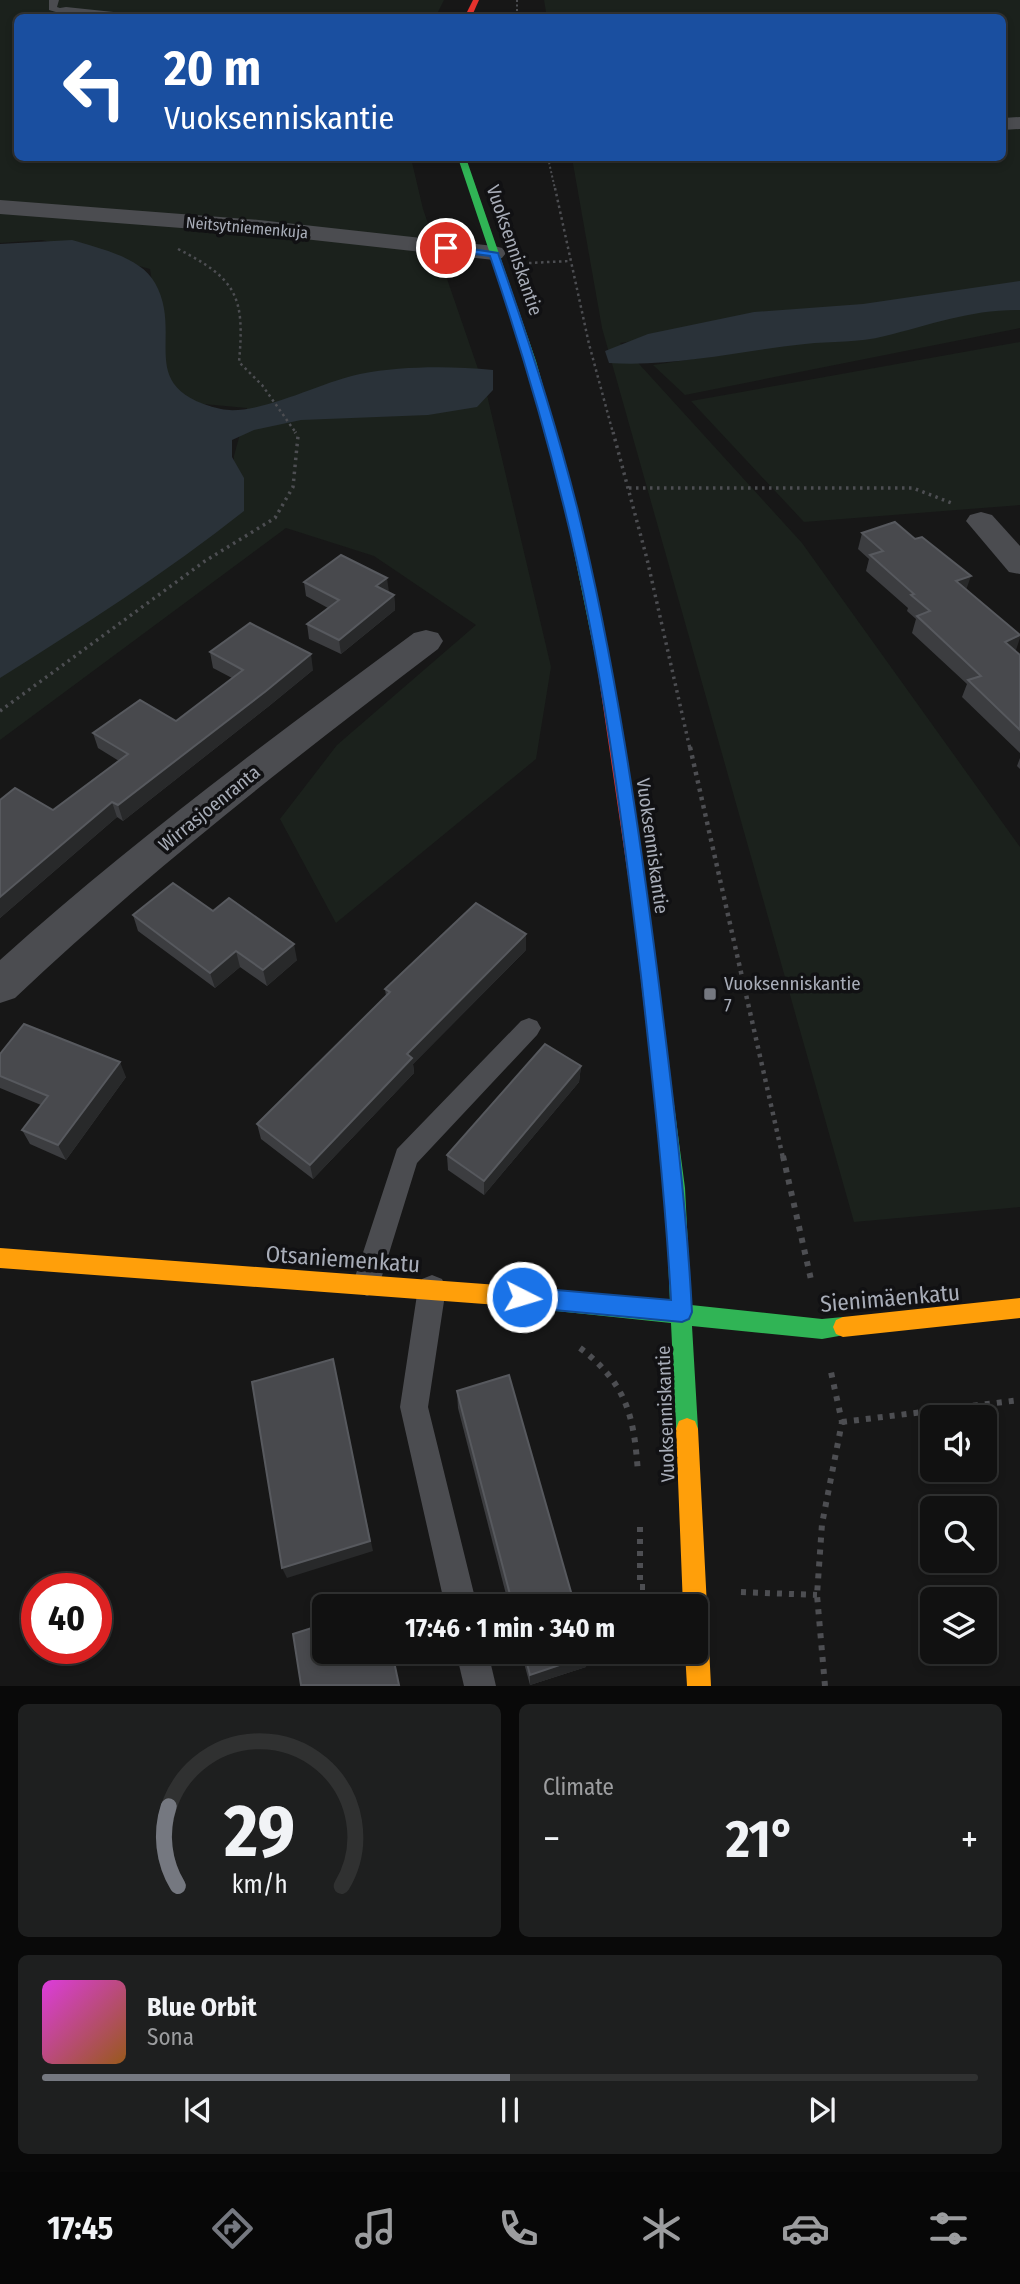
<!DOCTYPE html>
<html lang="en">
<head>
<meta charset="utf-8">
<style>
  body { margin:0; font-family:"Fira Sans Condensed",sans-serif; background:#1e1f1f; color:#f1f3f6; height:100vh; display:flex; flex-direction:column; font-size:26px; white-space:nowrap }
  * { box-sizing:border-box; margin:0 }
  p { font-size:23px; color:#9c9d9f }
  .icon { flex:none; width:38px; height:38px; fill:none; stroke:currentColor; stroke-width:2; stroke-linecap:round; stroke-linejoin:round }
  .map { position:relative; height:1686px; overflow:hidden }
  .side { display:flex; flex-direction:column; gap:18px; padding:18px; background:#090909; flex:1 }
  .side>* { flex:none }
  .top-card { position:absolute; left:14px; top:14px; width:992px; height:147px; border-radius:10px; box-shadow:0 4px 10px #0003,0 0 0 2px #303131; background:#1a4fa0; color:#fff; overflow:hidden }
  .tools { position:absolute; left:920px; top:1405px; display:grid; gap:14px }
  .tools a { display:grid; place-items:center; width:77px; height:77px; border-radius:10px; background:#111; box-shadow:0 4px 10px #0003,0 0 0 2px #303131; font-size:35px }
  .speed { position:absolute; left:21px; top:1573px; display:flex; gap:14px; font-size:35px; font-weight:700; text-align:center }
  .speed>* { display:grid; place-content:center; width:91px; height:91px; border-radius:50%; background:#111; box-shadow:0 4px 10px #0003,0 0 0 2px #303131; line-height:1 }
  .speed .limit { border:10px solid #d22; background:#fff; color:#111 }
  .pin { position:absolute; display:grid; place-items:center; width:60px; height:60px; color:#fff; margin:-30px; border:4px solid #fff; border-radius:50%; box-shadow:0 2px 7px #0007 }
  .me { position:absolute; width:77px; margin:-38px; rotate:95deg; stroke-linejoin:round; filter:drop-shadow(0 0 5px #0008) }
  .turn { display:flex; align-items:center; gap:24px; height:147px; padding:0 35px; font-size:32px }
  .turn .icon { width:91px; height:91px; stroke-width:2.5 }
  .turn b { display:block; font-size:49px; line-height:60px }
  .big { font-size:52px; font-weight:700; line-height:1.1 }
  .side .card { flex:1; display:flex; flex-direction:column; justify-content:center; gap:10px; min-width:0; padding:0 24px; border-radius:10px; background:#1e1f1f }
  .side .dial { align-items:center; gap:0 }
  .dial svg { height:182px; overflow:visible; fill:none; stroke:#303131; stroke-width:7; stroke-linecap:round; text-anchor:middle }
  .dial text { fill:#f1f3f6; stroke:none }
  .song { display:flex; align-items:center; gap:21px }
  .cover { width:84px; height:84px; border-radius:10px; background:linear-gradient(135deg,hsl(300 70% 55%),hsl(30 70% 35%)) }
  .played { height:7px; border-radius:4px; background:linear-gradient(90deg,#757880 50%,#303131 50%) }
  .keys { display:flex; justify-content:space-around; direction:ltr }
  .heat { display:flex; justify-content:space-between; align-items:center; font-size:38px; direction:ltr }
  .side .tiles { flex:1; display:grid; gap:18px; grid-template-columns:1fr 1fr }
  .card:last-child { grid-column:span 2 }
  .trip { position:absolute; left:312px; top:1594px; width:396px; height:70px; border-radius:10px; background:#111; box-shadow:0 4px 10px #0003,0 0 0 2px #303131; font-weight:700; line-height:70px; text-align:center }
  .dock { display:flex; height:112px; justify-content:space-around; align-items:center; background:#070707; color:#9c9d9f }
  .dock .icon { width:49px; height:49px }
  .dock .active { color:#757880 }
  .dock b { font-size:32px; color:#f1f3f6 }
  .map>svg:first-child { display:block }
  .green { fill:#1b211c }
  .water { fill:#2a3239 }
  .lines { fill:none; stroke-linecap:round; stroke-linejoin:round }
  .path-far4 { stroke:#4d4e52; stroke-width:2; stroke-dasharray:2 2.5; stroke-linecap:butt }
  .path-far3 { stroke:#4d4e52; stroke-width:2.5; stroke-dasharray:2.5 3.5; stroke-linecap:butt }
  .path-far2 { stroke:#4d4e52; stroke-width:3.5; stroke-dasharray:2.5 4.5; stroke-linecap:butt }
  .path-far1 { stroke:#4d4e52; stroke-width:4.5; stroke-dasharray:3.5 5; stroke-linecap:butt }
  .path { stroke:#4d4e52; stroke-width:6; stroke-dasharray:5 7; stroke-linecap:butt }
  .lane { fill:#4b4c50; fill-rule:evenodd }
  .street { fill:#4b4c50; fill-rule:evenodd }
  .fast { fill:#30b455; fill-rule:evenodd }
  .slow { fill:#ff9f0a; fill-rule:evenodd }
  .jam { fill:#e5322d; fill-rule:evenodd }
  .wall { fill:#3c3d40 }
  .shaded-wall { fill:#28292a }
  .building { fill:#48494d; stroke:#57595e; stroke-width:2 }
  .route { fill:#1a73e8; stroke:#114b97; stroke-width:2 }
  .poi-dot { fill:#757880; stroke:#111113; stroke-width:2.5 }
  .labels { text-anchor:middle; stroke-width:7; stroke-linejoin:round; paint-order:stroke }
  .far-street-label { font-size:16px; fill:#a8adb8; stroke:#111113 }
  .street-label { font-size:19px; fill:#a8adb8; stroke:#111113 }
  .poi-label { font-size:19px; fill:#a8adb8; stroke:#111113; text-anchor:start }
  .near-street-label { font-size:23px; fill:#a8adb8; stroke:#111113 }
</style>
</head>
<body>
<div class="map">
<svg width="1020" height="1686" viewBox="0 0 1020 1686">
  <rect width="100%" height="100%" fill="#171717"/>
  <g class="green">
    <polygon points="0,0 444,0 435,18 18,18 18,158 411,158 423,209 487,395 551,667 536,759 336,923 280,819 337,745 476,625 374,556 286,528 0,740 0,676 229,522 234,456 247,408 171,401 150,269 42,240 0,243"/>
    <polygon points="544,0 1020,0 1020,287 620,343 802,543 1020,847 1020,1207 854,1222 602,328 572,158 1003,158 1003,18 547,18"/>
    <polygon points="1020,307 1020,328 685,395 653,365 825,339 940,312"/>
    <polygon points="1020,342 1020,505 804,522 691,401"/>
  </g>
  <g class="water">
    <path d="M72 240C98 248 141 257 155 283 185 336 132 388 221 409 257 417 323 381 360 374 403 366 449 366 493 370V390L477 407 428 415 301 420 254 430 232 440V457L244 478V511C166 573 84 625 0 678V244Z"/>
    <path d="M1020 281V310C972 309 930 325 885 336 859 343 831 341 805 344 739 351 676 367 609 363L605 351 648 334 754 312 863 304Z"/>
  </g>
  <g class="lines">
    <g class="path-far4">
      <polyline points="517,0 517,18"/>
      <polyline points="548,158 555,189"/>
    </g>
    <g class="path-far3">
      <polyline points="555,188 589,344 613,433"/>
      <path d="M178 249C237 279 245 297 239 362L262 385 296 433"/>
      <polyline points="529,263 570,261"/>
    </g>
    <g class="path-far2">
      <polyline points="613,432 647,559 690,749"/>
      <polyline points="629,488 913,488 954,504"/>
      <polyline points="0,711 205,561 275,518 293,487 298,436 295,432"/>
    </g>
    <polyline class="path-far1" points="690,747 783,1158"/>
    <g class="path">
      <polyline points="783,1156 812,1284"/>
      <path d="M580 1348C627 1384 634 1416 638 1473"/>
      <polyline points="842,1422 1020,1400"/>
      <polyline points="640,1527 640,1587 645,1587"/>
      <polyline points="741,1592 817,1595"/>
      <polyline points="825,1686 817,1595 822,1524 842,1422 831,1372"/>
    </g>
    <g class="lane">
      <polygon points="49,0 59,0 57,7 71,12 66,15 49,10"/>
      <polygon points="529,1018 537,1021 541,1028 537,1035 417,1163 377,1292 367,1296 357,1292 353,1283 397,1149 521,1021"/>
      <polygon points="432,1275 442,1279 446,1288 428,1407 477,1606 445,1606 400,1407 418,1288 422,1279"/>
      <polygon points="456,1652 488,1652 496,1686 464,1686"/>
    </g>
    <g class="street">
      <polygon points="66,7 123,13 131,18 60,16 58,12 60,8"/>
      <polygon points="1020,117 1020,129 1003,130 1003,118"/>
      <polygon points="0,200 259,220 494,246 502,248 506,253 502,258 494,260 259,234 0,214"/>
      <polygon points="981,512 992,515 1020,546 1020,574 1009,572 966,521 970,515"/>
      <path d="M426 630 438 633 443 641 438 649C292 760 148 872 15 998L0 1003V960C131 842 272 738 414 633Z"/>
    </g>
    <g class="fast">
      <polygon points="458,158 466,158 536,361 577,508 611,665 609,668 599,668 597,665 565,508 526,361"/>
      <polygon points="659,1051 665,1054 668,1059 685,1188 691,1305 822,1319 843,1317 850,1320 853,1327 850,1334 822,1339 692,1326 698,1429 695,1437 687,1440 679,1437 676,1429 671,1323 498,1305 491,1302 488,1295 491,1288 498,1285 670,1303 665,1188 650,1059 653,1054"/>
    </g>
    <g class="slow">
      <polygon points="0,1248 498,1285 505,1288 508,1295 505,1302 498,1305 0,1268"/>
      <polygon points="1020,1298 1020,1318 843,1337 836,1334 833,1327 836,1320 843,1317"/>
      <polygon points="687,1418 695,1421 698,1429 711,1686 687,1686 685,1652 695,1652 695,1606 683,1606 676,1429 679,1421"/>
    </g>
    <g class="jam">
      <polygon points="473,0 479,0 471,18 464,18"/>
      <polygon points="604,660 611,665 649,910 668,1059 665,1064 659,1067 653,1064 650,1059 633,910 597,665"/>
    </g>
  </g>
  <g class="wall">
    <polygon points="862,533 966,590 1020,635 1015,651 1020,655 1020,753 962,697 967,684 912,633 916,619 907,611 908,608 866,571 869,559 858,549"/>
    <polygon points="304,582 388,592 394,595 395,610 341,654 309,639 307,624 328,608 306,596"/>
    <polygon points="210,652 313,670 269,706 123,821 117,817 0,918 0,800 53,810 119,761 98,748 93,733 176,721 232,678 213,668"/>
    <polygon points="1020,758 1020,769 1017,766"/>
    <polygon points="213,911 297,960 267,986 240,967 215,988 138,931 133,915"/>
    <polygon points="526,950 413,1064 414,1073 313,1179 261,1139 257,1124 386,996 385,989"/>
    <polygon points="0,1054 126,1077 66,1160 30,1144 22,1130 41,1105 0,1088"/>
    <polygon points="581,1066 579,1082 484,1195 448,1170 447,1155"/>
    <polygon points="457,1391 575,1606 509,1606 458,1408"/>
    <polygon points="521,1652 588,1652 586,1667 530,1685"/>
  </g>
  <g class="shaded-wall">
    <polygon points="971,576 965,593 956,581"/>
    <polygon points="387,578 389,592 376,586"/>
    <polygon points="394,595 395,610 341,654 339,640"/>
    <polygon points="1020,636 1020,638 1015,653 1005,642"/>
    <polygon points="311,654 313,670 269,706 123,821 118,805"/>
    <polygon points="112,802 117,817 0,918 0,897"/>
    <polygon points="526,934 526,950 413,1064 414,1073 313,1179 310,1165 407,1054"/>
    <polygon points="294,944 297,960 267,986 263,970"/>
    <polygon points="236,951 240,967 215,988 210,973"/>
    <polygon points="120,1062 126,1077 66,1160 58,1145"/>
    <polygon points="581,1066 579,1082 484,1195 484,1181"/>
    <polygon points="333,1359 373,1551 287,1578 282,1568"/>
    <polygon points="589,1655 586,1667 530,1685 530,1675"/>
  </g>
  <g class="building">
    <polygon points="895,522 915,539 922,537 971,576 956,581 1020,635 1005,642 1020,655 1020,730 968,680 981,676 917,616 930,611 911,595 914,594 870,555 883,551 862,533"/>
    <polygon points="341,555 387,578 376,586 394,595 339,640 307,624 339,600 304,582"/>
    <polygon points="250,623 311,654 266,691 118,805 112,802 0,897 0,800 15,788 53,810 128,754 93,733 140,700 176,721 243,670 210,652"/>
    <polygon points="173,883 213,911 229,898 294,944 263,970 236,951 210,973 133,915"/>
    <polygon points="476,903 526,934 407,1054 412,1058 310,1165 257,1124 390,992 385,989"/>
    <polygon points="24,1024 120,1062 58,1145 22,1130 48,1096 0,1076 0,1054"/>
    <polygon points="545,1044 581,1066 484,1181 447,1155"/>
    <polygon points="333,1359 370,1541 282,1568 252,1382"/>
    <polygon points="509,1375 575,1606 513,1606 457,1391"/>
    <polygon points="324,1624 324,1652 392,1652 399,1685 301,1685 293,1634"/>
    <polygon points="524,1652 588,1652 589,1655 530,1675"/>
  </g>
  <path class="route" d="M446 245 498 253C528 337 555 421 577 507 615 661 638 820 658 977 672 1089 686 1199 692 1312L689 1319 682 1322 522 1307 514 1304 511 1297 514 1290 522 1287 671 1300C665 1192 653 1084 641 976 622 819 602 660 564 507 543 422 518 338 490 256L443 250Z"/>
  <rect class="poi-dot" x="703" y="987" width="14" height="14" rx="3.5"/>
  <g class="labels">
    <g class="far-street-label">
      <text transform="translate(247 227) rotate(5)" y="6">Neitsytniemenkuja</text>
    </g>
    <g class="street-label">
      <text transform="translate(515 250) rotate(71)" y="7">Vuoksenniskantie</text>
      <text transform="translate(209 808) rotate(-39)" y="7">Wirrasjoenranta</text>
      <text transform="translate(653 846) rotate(82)" y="7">Vuoksenniskantie</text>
      <text transform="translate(665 1414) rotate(-92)" y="7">Vuoksenniskantie</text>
    </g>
    <g class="poi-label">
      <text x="724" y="990">Vuoksenniskantie<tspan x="724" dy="22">7</tspan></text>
    </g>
    <g class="near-street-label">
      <text transform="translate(343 1259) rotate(4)" y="8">Otsaniemenkatu</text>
      <text transform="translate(890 1298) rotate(-5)" y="8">Sienimäenkatu</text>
    </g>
  </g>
</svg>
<div class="tools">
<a><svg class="icon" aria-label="sound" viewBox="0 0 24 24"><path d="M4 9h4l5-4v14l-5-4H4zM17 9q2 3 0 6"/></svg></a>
<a><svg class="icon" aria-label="search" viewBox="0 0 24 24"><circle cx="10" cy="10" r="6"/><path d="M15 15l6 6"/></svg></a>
<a><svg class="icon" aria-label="layers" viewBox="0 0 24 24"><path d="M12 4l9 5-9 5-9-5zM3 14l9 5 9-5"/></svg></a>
</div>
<div class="speed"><div class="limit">40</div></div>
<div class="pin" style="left:446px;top:248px;background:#d93025"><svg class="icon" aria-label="arrive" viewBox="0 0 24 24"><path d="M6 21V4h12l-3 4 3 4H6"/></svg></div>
<svg class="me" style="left:522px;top:1297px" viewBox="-20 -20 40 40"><circle r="17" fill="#1a73e8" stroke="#fff" stroke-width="3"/><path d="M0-11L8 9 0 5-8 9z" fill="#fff"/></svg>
<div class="trip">17:46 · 1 min · 340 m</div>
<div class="top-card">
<div class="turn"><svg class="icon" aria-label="left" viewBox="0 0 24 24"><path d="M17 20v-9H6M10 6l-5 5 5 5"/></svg><div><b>20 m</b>Vuoksenniskantie</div></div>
</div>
</div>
<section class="side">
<div class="tiles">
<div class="card dial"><svg viewBox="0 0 100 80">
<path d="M14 69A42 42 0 1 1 86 69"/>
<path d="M14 69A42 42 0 0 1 10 34" stroke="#757880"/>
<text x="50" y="56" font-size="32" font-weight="700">29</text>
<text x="50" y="72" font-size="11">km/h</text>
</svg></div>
<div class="card"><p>Climate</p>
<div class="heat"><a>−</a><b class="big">21°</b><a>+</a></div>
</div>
<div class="card">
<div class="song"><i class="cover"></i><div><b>Blue Orbit</b><p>Sona</p></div></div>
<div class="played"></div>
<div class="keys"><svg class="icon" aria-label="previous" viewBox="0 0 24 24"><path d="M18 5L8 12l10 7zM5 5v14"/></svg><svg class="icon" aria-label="pause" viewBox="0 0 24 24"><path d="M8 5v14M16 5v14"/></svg><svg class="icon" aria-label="next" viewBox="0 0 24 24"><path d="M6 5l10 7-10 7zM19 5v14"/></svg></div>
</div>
</div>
</section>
<nav class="dock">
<b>17:45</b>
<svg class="icon active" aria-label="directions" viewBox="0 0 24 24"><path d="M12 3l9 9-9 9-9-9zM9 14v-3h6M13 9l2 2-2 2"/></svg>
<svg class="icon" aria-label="music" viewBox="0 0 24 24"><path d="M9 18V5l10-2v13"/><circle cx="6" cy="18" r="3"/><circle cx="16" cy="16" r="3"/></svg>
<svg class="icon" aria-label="phone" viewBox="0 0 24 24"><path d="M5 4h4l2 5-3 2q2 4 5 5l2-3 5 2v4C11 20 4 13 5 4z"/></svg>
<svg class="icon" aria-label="climate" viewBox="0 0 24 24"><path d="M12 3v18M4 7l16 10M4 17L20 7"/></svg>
<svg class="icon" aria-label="car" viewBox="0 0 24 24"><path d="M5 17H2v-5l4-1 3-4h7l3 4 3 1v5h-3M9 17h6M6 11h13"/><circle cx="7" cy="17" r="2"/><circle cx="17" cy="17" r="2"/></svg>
<svg class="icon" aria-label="filters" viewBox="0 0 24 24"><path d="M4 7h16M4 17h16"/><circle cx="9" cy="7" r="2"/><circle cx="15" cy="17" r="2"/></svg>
</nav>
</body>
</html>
